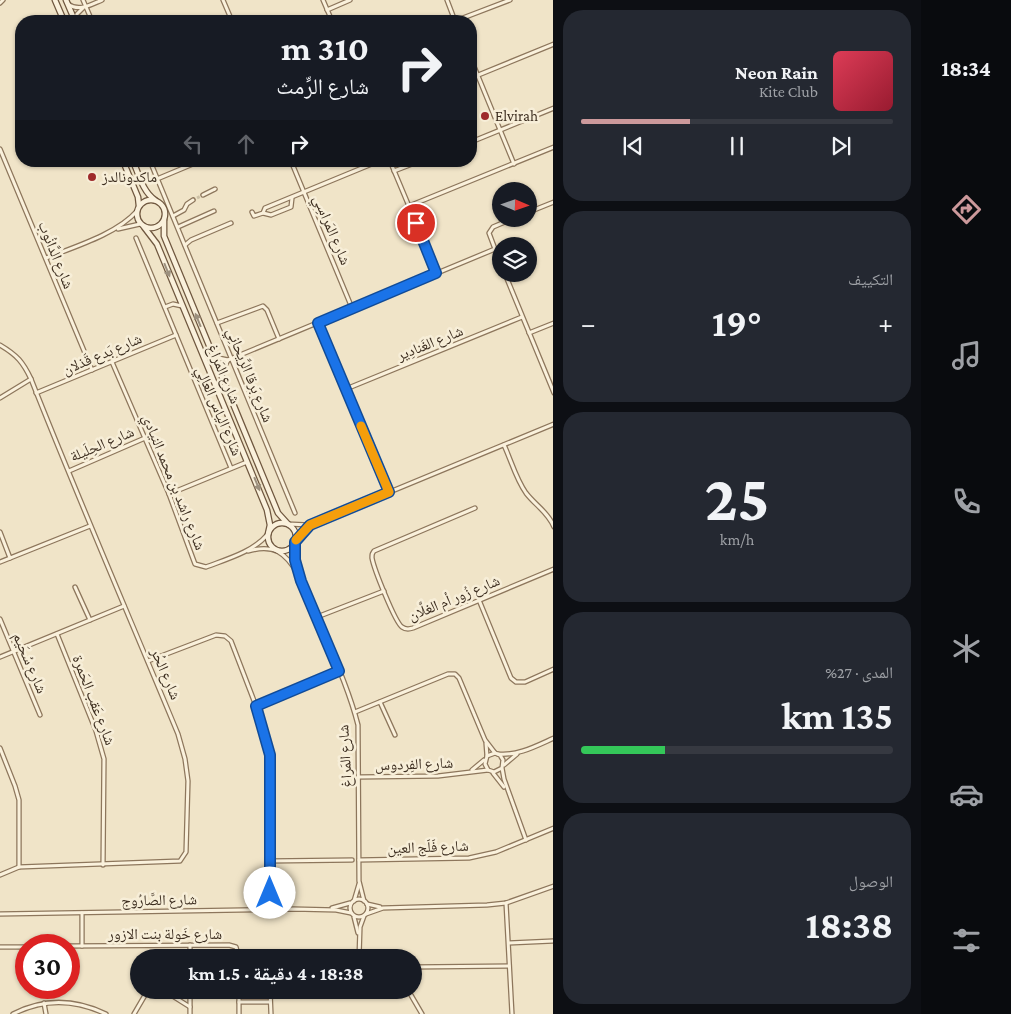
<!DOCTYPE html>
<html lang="ar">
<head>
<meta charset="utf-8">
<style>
  body { margin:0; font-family:"Crimson Pro","Noto Naskh Arabic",serif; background:#242831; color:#f1f3f6; direction:rtl; height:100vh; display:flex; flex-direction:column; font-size:19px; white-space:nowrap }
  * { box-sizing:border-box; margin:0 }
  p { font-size:16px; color:#9ea1a6 }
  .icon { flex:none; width:28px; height:28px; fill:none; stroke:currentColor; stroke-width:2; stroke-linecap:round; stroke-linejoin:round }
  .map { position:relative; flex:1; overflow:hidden; direction:ltr }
  .drawer { display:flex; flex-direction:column; gap:10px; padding:10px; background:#0d0f14; width:368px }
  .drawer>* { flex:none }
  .banner { position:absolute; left:15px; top:15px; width:462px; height:152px; border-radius:20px; box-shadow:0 1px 4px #0004; direction:rtl; background:#171b24; color:#f1f3f6; overflow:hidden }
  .needle { width:32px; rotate:92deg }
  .tools { position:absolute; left:492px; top:182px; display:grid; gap:10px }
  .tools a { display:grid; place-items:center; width:45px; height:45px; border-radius:50%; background:#171b24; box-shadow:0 1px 4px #0004; font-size:25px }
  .speed { position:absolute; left:15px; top:934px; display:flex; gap:10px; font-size:25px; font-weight:700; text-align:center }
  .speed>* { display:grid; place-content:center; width:65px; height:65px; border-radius:50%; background:#171b24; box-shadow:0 1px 4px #0004; line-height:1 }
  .speed .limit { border:8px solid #d22; background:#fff; color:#111 }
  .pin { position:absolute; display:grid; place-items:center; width:42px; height:42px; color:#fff; margin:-21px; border:2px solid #fff; border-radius:50%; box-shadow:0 1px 5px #0007 }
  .me { position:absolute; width:55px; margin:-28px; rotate:0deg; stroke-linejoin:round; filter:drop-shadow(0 0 4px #0008) }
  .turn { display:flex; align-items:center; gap:18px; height:105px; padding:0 25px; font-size:22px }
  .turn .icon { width:65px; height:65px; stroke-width:2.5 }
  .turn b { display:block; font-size:35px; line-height:42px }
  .lanes { display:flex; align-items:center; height:48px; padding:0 25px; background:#0003; justify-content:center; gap:25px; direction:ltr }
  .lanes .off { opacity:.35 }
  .big { font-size:38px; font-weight:700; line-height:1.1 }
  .drawer .card { flex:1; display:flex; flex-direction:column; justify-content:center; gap:8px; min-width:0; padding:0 18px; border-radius:20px; background:#242831 }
  .drawer .dial { align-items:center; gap:0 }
  .dial b { font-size:65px; line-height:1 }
  .song { display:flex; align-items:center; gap:15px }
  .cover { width:60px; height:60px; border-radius:8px; background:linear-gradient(135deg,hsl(350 70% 55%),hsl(350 70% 35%)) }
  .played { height:5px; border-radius:2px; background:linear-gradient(90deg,#cc999b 35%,#363941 35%) }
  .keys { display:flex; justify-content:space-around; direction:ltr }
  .heat { display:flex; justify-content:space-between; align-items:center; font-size:28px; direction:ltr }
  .charge { height:8px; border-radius:4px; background:linear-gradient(90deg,#34c759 27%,#363941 0) }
  .trip { position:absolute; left:130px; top:949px; width:292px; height:50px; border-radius:25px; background:#171b24; box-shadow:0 1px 4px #0004; font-weight:700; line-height:50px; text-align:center; direction:rtl }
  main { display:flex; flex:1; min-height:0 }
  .dock { display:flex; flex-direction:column; width:90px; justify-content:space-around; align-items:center; background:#090b0e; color:#9ea1a6 }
  .dock .icon { width:35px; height:35px }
  .dock .active { color:#cc999b }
  .dock b { font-size:22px; color:#f1f3f6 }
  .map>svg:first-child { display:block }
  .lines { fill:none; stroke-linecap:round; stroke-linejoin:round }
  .street-tunnel { stroke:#ccc0a6; stroke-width:3; stroke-dasharray:3 1.5; stroke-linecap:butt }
  .street-casing { stroke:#8d765c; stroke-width:5.5 }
  .secondary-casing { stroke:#6f573f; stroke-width:7 }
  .street { stroke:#faf1dc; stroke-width:3 }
  .secondary { stroke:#faf1dc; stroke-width:4.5 }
  .oneway { fill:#9c907e }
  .route-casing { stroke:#114b97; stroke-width:12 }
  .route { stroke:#1a73e8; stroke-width:9 }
  .slow { stroke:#f59e0b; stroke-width:9 }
  .poi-dot { fill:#9e2a2b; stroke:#f7eed8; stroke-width:2 }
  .labels { text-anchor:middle; stroke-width:5; stroke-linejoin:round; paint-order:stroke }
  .poi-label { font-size:15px; fill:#3d2e20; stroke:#f7eed8; text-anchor:start }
  .street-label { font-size:15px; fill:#3d2e20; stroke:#f7eed8 }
</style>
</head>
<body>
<main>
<nav class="dock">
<b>18:34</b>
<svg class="icon active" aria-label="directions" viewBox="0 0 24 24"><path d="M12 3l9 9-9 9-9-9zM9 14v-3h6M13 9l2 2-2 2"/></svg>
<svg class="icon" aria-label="music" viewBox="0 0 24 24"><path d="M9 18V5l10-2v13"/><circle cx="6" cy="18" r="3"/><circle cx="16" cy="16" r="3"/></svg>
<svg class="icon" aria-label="phone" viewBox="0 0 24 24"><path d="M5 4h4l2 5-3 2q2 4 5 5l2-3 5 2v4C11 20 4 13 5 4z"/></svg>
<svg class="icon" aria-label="climate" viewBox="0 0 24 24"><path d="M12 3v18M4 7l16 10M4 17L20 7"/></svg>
<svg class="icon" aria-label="car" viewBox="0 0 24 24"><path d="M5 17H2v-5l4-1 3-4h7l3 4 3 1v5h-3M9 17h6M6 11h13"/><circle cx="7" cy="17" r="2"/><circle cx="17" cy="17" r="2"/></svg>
<svg class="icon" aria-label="filters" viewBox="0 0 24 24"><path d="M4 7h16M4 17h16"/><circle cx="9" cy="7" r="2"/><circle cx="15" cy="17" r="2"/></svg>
</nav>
<section class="drawer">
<div class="card">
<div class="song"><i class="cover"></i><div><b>Neon Rain</b><p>Kite Club</p></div></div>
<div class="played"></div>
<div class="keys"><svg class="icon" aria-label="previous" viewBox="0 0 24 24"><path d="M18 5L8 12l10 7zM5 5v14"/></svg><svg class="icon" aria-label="pause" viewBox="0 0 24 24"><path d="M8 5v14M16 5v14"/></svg><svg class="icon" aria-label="next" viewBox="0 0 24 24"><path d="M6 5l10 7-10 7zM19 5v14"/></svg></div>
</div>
<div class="card"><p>التكييف</p>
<div class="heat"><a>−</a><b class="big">19°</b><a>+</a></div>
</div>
<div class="card dial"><b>25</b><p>km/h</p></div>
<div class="card"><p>المدى · 27%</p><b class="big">135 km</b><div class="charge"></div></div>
<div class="card"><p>الوصول</p><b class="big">18:38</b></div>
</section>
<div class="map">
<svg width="554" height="1014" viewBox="0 0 554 1014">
  <rect width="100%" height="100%" fill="#f0e4c8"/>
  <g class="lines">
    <polyline class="street-tunnel" points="193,200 203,195"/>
    <g class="street-casing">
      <g id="street">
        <polyline points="83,0 92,21"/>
        <polyline points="223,0 232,21"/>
        <polyline points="323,0 332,21"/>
        <polyline points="447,0 455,21"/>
        <polyline points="0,3 3,0"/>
        <path d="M68 4C79 12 90 5 102 0"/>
        <polyline points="327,10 350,0"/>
        <polyline points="75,21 77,14 83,8"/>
        <polyline points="222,21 225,20"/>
        <polyline points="455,21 510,0"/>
        <polyline points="471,59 514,164"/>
        <polyline points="471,78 554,44"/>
        <polyline points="471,142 554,108"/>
        <polyline points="0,149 92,370"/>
        <polyline points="150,161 295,513"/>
        <polyline points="291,161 352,308"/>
        <polyline points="390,161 437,273"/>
        <polyline points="394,171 420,161"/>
        <polyline points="157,179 200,161"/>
        <polyline points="203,195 215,189"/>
        <polyline points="409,206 554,147"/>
        <polyline points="252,212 254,216 263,213 265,208 379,161"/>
        <polyline points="529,212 554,202"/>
        <polyline points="263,213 271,215 291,207 292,198"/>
        <polyline points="173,216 184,210 187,204 193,200"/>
        <polyline points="178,227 214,211"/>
        <polyline points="118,229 140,224"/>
        <polyline points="136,238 231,468"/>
        <polyline points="185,245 191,240 231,223"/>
        <path d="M46 258C74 247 117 234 137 211"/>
        <polyline points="501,265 489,233 493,227 512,219"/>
        <polyline points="505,274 554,393"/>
        <polyline points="165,307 173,304 182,306"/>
        <polyline points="217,323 263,306 267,310 279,339"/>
        <polyline points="318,323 389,492"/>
        <polyline points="529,333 554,323"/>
        <path d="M0 345C17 355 23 362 31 379 78 498 129 616 178 734L185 759 188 781 186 852 180 861 19 867 0 875"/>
        <polyline points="214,357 228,360 495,249"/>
        <path d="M112 362 169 494 195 564 206 567C227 559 253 552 268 534"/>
        <polyline points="221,374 228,360"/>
        <polyline points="346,389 522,317"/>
        <polyline points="36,393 176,335"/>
        <polyline points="0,398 31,379"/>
        <path d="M504 445C511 460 516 479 526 493 535 505 548 512 554 527"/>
        <polyline points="69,471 145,438"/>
        <polyline points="169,494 247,462"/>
        <path d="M475 508 374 551C372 554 372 554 372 558 374 569 395 622 402 627 406 630 410 629 413 628L554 569"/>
        <polyline points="288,524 309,525"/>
        <polyline points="0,532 10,558"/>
        <path d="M248 551C274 544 285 552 298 574"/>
        <polyline points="0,562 90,526"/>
        <polyline points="75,587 90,620"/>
        <polyline points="479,600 511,678 516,682 525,682 554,669"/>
        <polyline points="317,617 384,591"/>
        <polyline points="0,619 40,715"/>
        <polyline points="57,634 96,731 104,759 103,865"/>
        <polyline points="0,657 124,606"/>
        <polyline points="148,661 216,635 225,636 231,641 256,706 270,755 270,909"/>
        <polyline points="380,702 395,735"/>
        <polyline points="256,706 339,671"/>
        <polyline points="355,712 448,674 455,674 459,678 485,740 495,753"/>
        <polyline points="486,743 487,756"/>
        <polyline points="0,748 15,786 19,800 19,867"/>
        <path d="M498 754C518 756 536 746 554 738"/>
        <polyline points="504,765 517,754"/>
        <polyline points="502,768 494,772 488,770 485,764 487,756 495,753 500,755 503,760 502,768 504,779 526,840"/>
        <polyline points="472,770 484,760"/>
        <polyline points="493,773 504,787"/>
        <polyline points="359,777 438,776 488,770"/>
        <polyline points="359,860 469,858 496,852 554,828"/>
        <polyline points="270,861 352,860"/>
        <circle cx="359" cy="908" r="9"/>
        <polyline points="354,901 359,884"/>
        <path d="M364 901 359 881 358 725C348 686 330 649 315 612 305 590 293 567 295 542L310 525 554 424"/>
        <polyline points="506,903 512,1014"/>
        <polyline points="367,904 380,907"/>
        <polyline points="332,908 350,903"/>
        <polyline points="82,913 82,946"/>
        <polyline points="0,914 294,909 336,910 351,913"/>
        <polyline points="366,914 383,908 487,905 506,903 554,886"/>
        <polyline points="354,917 358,933"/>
        <polyline points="509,943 554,941"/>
        <polyline points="190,945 190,958"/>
        <polyline points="69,946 229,945 236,947 239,958"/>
        <polyline points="0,947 26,947"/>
        <polyline points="359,958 360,927 364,916"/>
        <polyline points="414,967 509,966"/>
        <polyline points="163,990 190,1007"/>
        <polyline points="190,990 190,1014"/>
        <polyline points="239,990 239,1014"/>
        <polyline points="270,990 271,1014"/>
        <polyline points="408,990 422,1014"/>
        <polyline points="239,1002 270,1002"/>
        <polyline points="44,1003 46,1014"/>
        <path d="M13 1014C44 998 75 999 106 1014"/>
        <polyline points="134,1014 148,990"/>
      </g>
    </g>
    <g class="secondary-casing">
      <g id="secondary">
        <polyline points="55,0 64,21"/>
        <polyline points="66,0 75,21"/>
        <polyline points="123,161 138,197 139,206"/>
        <path d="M133 161C139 175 143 192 155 200"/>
        <circle cx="151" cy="214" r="14"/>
        <polyline points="164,220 164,236 278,513 288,524"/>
        <polyline points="144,227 157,244 267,510 270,525 268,534"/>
        <circle cx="282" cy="537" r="14"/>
      </g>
    </g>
    <use href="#street" class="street"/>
    <use href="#secondary" class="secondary"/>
  </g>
  <defs><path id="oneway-solid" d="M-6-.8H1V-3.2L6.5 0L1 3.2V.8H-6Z" transform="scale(1.25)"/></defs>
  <g class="oneway">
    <use href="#oneway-solid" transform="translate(167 270) rotate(68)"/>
    <use href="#oneway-solid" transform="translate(198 320) rotate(-112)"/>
    <use href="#oneway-solid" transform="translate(257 484) rotate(68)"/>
  </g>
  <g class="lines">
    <g class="route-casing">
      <polyline id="route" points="270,893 270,755 256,706 339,671 301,581 295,560 295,542 310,525 389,492 318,323 436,273 416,223"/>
    </g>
    <use href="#route" class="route"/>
    <polyline class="slow" points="296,540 310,525 389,492 361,426"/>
  </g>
  <g class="poi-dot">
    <circle cx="485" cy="116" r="5"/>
    <circle cx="92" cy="177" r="5"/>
  </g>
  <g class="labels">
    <g class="poi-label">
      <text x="495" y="121">Elvirah</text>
      <text x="102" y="182">ماكدونالدز</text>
    </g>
    <g class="street-label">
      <text transform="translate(332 230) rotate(67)" y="5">شارع المَراسِي</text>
      <text transform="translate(56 255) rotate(68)" y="5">شارع الدَّانُوب</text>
      <text transform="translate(430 343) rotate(-22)" y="5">شارع الغَنادِير</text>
      <text transform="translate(102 354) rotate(-23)" y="5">شارع بَدع قَذلان</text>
      <text transform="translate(224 374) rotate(67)" y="5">شارع المَراغ</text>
      <text transform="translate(250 375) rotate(68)" y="5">شارع بَرقا الرِّيحانِي</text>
      <text transform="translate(219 411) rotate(67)" y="5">شارع الياس العالِي</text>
      <text transform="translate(102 444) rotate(-23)" y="5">شارع الحِلَيلة</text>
      <text transform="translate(174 482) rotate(68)" y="5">شارع راشد بن محمد النيادي</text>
      <text transform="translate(454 598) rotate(-22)" y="5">شارع زُور أم الغلَّان</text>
      <text transform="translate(30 663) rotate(67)" y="5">شارع سُحَيم</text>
      <text transform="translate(166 674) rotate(67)" y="5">شارع الحُر</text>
      <text transform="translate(94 700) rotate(69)" y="5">شارع عَقب الحَمرة</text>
      <text transform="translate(345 756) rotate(-93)" y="5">شارع المَراغ</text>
      <text transform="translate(414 764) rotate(-2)" y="5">شارع الفِردوس</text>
      <text transform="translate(428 847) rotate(-2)" y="5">شارع فَلَج العين</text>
      <text transform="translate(159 900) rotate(-1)" y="5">شارع الصَّارُوج</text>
      <text x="165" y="939">شارع خَولة بنت الازور</text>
    </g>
  </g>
</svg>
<div class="tools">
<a><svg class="needle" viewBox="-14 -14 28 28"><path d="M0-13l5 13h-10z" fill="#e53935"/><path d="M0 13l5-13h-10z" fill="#9ea1a6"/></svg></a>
<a><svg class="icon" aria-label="layers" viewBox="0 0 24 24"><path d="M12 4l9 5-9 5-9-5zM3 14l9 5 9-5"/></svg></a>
</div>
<div class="speed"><div class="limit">30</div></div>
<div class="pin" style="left:416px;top:223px;background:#d93025"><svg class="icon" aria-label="arrive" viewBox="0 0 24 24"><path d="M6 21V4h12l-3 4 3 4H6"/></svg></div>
<svg class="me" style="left:270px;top:893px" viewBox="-20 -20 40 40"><circle r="19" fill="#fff"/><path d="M0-13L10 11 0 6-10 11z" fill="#1a73e8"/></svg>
<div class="trip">18:38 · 4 دقيقة · 1.5 km</div>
<div class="banner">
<div class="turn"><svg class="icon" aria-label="right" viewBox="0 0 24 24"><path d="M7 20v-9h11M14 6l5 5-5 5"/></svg><div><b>310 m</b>شارع الرِّمث</div></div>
<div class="lanes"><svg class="icon off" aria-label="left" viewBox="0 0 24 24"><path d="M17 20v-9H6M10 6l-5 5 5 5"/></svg><svg class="icon off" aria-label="ahead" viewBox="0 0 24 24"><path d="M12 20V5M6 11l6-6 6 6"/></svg><svg class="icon" aria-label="right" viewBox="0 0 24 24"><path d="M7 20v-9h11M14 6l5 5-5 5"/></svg></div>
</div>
</div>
</main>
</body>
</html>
